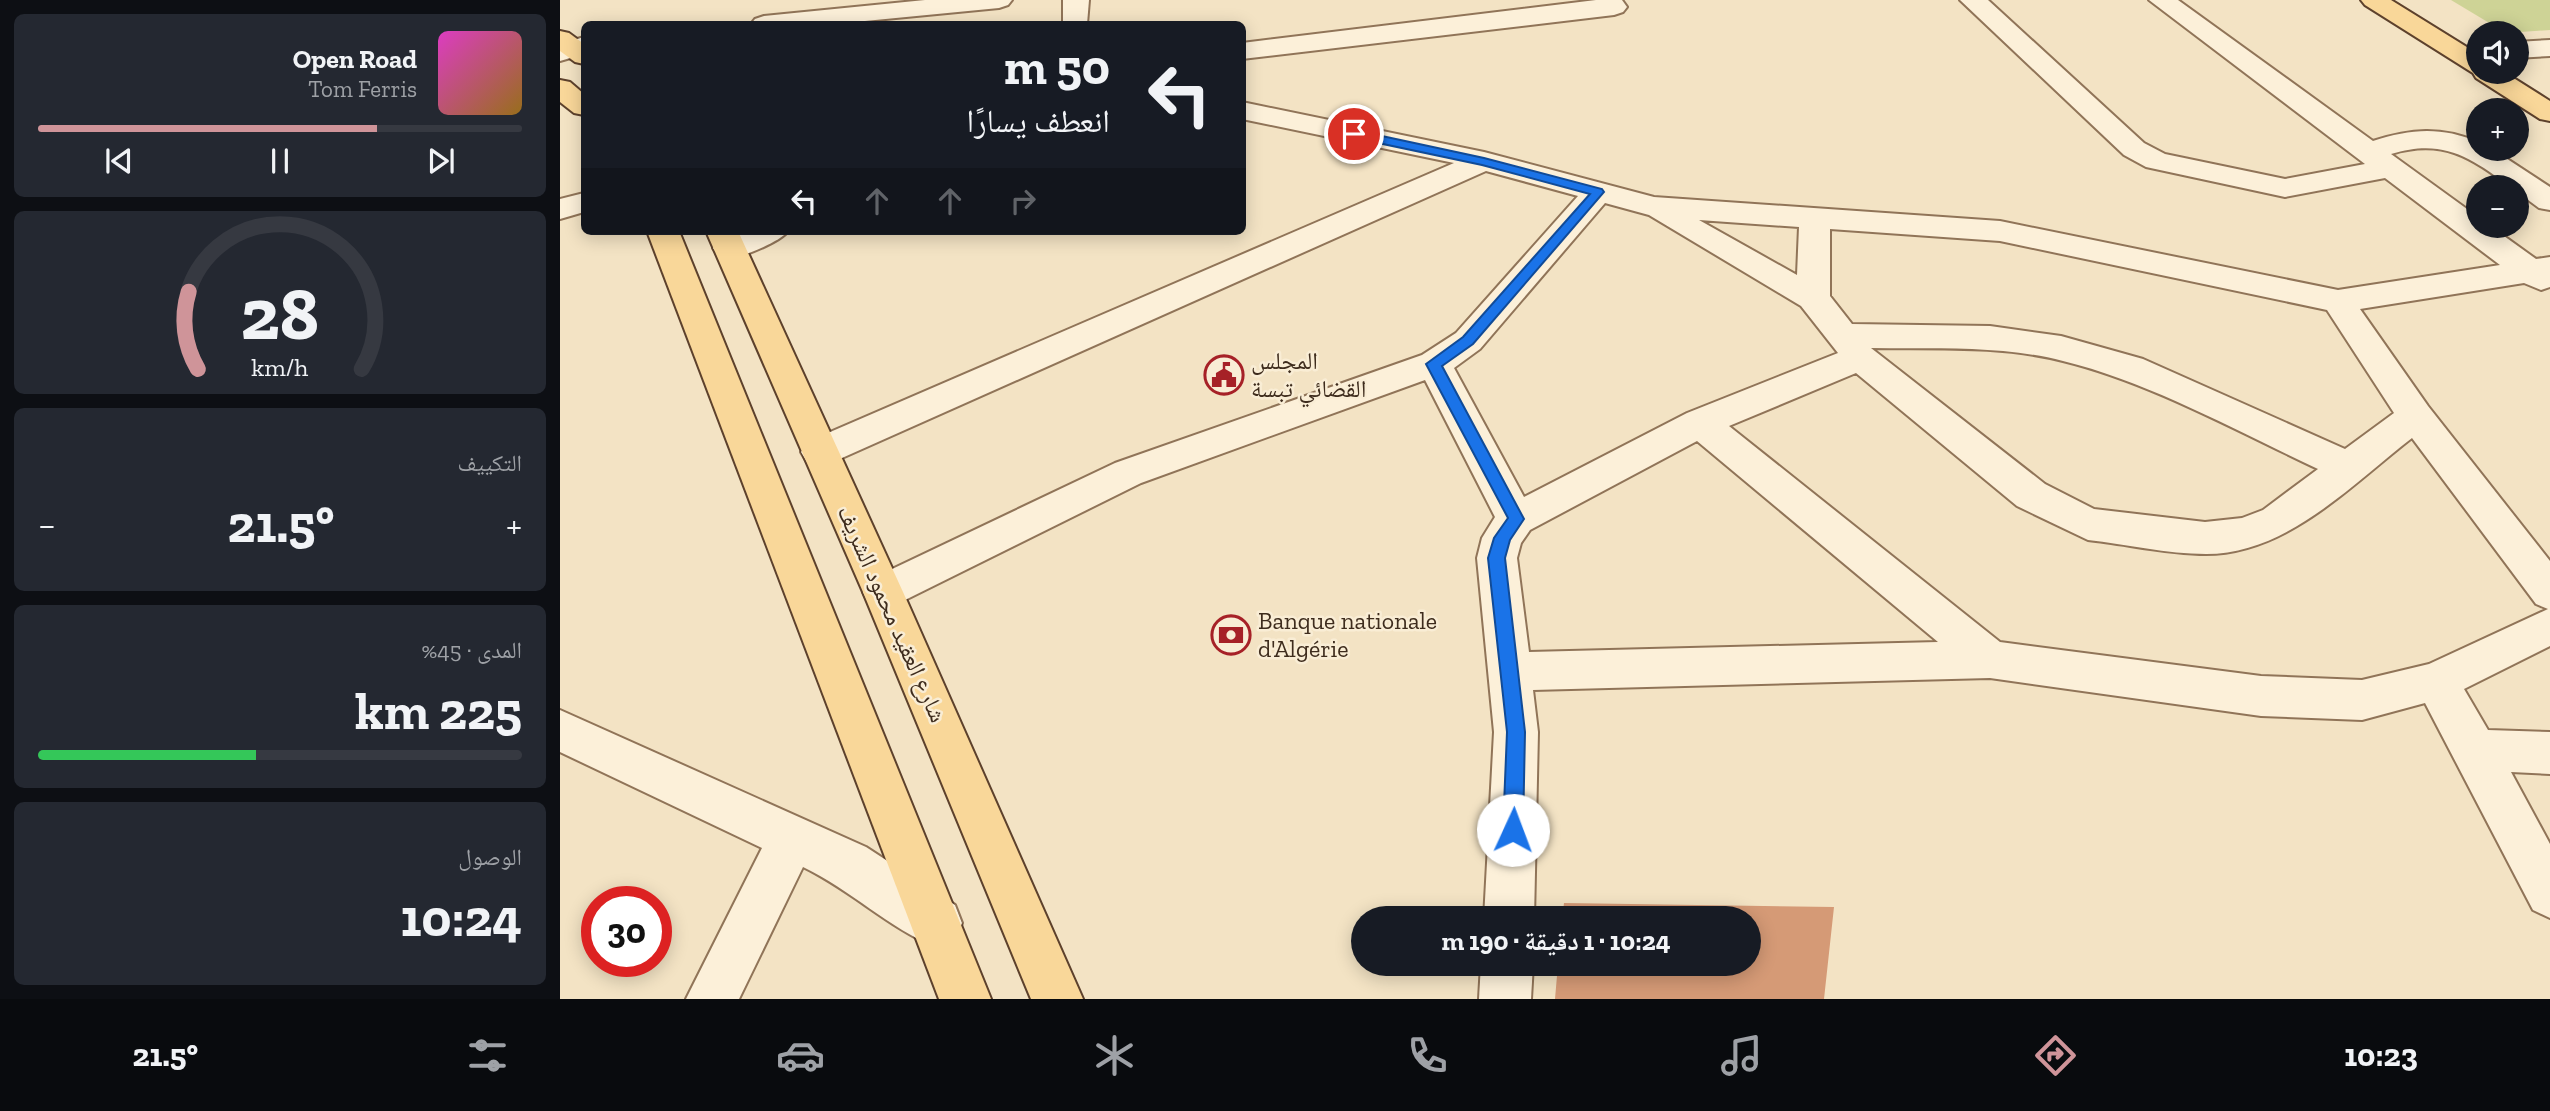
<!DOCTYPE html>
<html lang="ar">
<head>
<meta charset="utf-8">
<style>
  body { margin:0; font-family:"Zilla Slab","Noto Naskh Arabic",serif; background:#242831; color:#f1f3f6; direction:rtl; height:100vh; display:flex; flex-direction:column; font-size:26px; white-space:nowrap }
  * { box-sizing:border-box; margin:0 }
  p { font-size:23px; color:#9ea1a6 }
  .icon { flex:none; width:38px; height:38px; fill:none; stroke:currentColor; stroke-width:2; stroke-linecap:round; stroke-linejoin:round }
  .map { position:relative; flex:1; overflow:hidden; direction:ltr }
  .sheet { display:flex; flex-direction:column; gap:14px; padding:14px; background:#0d0f14; width:560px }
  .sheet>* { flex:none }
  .hud { position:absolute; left:21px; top:21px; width:665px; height:214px; border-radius:10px; box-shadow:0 4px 18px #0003; direction:rtl; background:#171b24; color:#f1f3f6; overflow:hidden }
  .fabs { position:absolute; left:1906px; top:21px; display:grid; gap:14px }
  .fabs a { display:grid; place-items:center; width:63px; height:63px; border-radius:50%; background:#171b24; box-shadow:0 4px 18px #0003; font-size:35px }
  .speed { position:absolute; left:21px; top:886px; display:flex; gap:14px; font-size:35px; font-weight:700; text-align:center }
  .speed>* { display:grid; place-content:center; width:91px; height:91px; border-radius:50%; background:#171b24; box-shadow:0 4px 18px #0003; line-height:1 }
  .speed .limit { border:10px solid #d22; background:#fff; color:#111 }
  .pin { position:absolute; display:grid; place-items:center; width:60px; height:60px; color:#fff; margin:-30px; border:4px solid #fff; border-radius:50%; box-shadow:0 2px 7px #0007 }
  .me { position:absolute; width:77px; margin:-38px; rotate:2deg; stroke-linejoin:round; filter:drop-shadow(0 0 5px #0008) }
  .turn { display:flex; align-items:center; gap:24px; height:147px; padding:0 21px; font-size:32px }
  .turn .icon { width:91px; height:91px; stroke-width:2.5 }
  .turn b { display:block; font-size:49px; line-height:60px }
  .lanes { display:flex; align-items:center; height:66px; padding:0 21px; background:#0003; justify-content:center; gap:35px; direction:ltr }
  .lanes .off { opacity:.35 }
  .big { font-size:52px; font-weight:800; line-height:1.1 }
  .sheet .tile { flex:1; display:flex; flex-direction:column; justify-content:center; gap:10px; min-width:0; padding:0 24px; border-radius:10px; background:#242831 }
  .sheet .dial { align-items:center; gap:0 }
  .dial svg { height:182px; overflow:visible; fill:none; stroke:#363941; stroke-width:7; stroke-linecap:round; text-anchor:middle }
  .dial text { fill:#f1f3f6; stroke:none }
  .song { display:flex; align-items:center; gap:21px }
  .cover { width:84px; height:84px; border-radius:10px; background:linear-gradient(135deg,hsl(310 70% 55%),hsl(40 70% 35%)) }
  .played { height:7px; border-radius:4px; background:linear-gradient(90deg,#cf9499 70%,#363941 70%) }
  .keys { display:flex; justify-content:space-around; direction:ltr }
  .heat { display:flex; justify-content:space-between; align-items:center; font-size:38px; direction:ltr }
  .charge { height:10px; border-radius:5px; background:linear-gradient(90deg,#34c759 45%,#363941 0) }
  .trip { position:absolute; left:791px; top:906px; width:410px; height:70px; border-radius:35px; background:#171b24; box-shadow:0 4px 18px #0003; font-weight:800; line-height:70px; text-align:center; direction:rtl }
  .dock { display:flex; height:112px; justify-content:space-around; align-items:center; background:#090b0e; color:#9ea1a6 }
  .dock .icon { width:49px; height:49px }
  .dock .active { color:#cf9499 }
  .dock b { font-size:32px; color:#f1f3f6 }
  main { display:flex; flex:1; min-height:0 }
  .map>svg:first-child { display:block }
  .green { fill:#ced396 }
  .building { fill:#d59a76 }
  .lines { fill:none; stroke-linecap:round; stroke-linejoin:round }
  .minor-casing { stroke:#907458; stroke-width:4 }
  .major-casing { stroke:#5d412c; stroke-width:4 }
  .minor { fill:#fcf0d9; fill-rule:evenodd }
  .major { fill:#f9d799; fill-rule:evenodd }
  .route { fill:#1a73e8; stroke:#114b97; stroke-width:2 }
  .labels { text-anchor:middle; stroke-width:5; stroke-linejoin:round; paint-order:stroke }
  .poi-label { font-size:24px; fill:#3e2c1d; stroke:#f9edd5; text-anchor:start }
  .street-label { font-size:24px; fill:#3e2c1d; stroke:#f9edd5 }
</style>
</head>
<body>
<main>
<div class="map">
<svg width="1990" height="999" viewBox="0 0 1990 999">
  <rect width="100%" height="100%" fill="#f3e3c4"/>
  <polygon class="green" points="1891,0 1990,0 1990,30 1946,33"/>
  <polygon class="building" points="1004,903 1274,907 1264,999 995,999 998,964 1188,964 1188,919 1002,919"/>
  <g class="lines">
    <g class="minor-casing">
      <g id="minor">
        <polygon points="365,0 452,0 448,5 439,8 274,24 191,24 195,19 204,16"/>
        <polygon points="503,0 529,0 527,24 503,24"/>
        <polygon points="1036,0 1062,0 1067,7 1063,12 1054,15 682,59 682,43"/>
        <path d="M1400 0H1428L1584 143 1605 154 1725 179 1805 164 1589 0H1618L1813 141C1850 129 1881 126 1918 142V149H1932L1990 187V210L1979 208 1956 191V187H1951C1910 157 1883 138 1831 154L1918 217V226H1930L1976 259 1990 257V287L1981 290 1964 283 1800 309 1868 406 1990 561V646L1904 689 1928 730 1990 732V774L1951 772 1990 844V918L1973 910 1865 703 1802 720 1701 716 1430 678 973 690 978 732 974 919H924L934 732 917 558 922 538 935 517 865 380 581 483 337 604 323 609 309 604 303 592 309 580 555 463 862 355 896 333 1018 196 926 171 273 462 260 466 247 462 241 452 247 442 894 163 682 119V102L924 152 1094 197 1440 221 1778 290 1940 265 1825 178 1725 197 1586 167 1564 155ZM1045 203 1089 215 1241 306 1278 353 1127 413 964 497 894 368 920 349ZM1139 220 1239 227 1237 275ZM1270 229 1440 241 1767 310 1834 413 1785 449 1583 359 1501 336 1430 326 1292 324 1270 296ZM1311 348C1375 349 1441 345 1503 361 1589 382 1677 431 1758 469L1703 510 1682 518 1645 522 1534 509 1485 484ZM1296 373 1457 506 1528 540C1566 544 1607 554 1646 554 1727 554 1791 485 1852 438L1976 604 1988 609 1869 664 1802 680 1701 676 1440 642 1169 426ZM1137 441 1378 642 969 652 957 558 961 543 970 530Z"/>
        <polygon points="24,37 24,54 0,61 0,44"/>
        <polygon points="1990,40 1990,56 1956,58 1956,42"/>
        <polygon points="24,193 24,212 0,219 0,199"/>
        <path d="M183 231H228C221 241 182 258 169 258 168 258 159 256 158 255L153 248 158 241Z"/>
        <path d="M0 710 306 847 395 905 402 923 395 941 377 948C329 928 291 890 243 867L179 999H126L202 848 0 752Z"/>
        <polygon points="921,964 973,964 971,999 919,999"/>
      </g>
    </g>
    <g class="major-casing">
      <g id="major">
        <polygon points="1801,0 1831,0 1918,54 1918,72 1944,72 1990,101 1990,121 1980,119 1916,78 1913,73 1805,5"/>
        <polygon points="0,31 9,33 24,44 24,64 15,62 0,51"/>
        <polygon points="0,80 10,82 24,94 24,115 14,113 0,102"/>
        <polygon points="87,231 119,231 431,999 379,999"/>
        <polygon points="146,231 178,231 343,592 523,999 471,999 303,592"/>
      </g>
    </g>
    <use href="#minor" class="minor"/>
    <use href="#major" class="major"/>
  </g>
  <polygon class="route" points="794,130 924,158 1042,189 1044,192 913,344 882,366 964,519 950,540 945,558 965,732 963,830 960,836 953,839 946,836 943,830 947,732 928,558 934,538 948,518 866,364 903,337 1030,194 922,165 790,137 788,134"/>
  <defs>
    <g id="civic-ring" transform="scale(2.0125)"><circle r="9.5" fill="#f9edd5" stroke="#a62127" stroke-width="1.5"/><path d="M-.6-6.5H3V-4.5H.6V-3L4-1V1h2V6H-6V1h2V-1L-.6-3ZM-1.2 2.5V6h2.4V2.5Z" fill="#a62127"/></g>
    <g id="bank-ring" transform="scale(2.0125)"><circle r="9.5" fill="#f9edd5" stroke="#a62127" stroke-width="1.5"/><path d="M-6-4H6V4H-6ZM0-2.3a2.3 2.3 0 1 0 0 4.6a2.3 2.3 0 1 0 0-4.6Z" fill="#a62127"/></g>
  </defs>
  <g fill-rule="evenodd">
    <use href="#civic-ring" x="664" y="375"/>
    <use href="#bank-ring" x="671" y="635"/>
  </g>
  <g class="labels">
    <g class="poi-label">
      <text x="691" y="369">المجلس<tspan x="691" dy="28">القضائي تبسة</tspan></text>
      <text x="698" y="629">Banque nationale<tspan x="698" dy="28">d'Algérie</tspan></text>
    </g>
    <g class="street-label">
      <text transform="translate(332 614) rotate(66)" y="8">شارع العقيد محمود الشريف</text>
    </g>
  </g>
</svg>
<div class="fabs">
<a><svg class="icon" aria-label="sound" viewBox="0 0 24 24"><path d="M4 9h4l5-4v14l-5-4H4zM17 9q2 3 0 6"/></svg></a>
<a>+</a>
<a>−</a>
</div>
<div class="speed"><div class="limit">30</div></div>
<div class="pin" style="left:794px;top:134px;background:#d93025"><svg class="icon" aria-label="arrive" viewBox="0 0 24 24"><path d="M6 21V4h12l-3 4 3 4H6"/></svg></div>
<svg class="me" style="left:953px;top:830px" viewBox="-20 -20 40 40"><circle r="19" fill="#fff"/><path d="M0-13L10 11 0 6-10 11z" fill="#1a73e8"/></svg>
<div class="trip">10:24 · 1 دقيقة · 190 m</div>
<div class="hud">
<div class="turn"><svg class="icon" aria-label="left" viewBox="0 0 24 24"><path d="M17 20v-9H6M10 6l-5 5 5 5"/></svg><div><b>50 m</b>انعطف يسارًا</div></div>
<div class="lanes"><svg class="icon" aria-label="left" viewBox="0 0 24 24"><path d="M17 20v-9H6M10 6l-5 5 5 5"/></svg><svg class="icon off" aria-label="ahead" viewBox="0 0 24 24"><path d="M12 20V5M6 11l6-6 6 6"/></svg><svg class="icon off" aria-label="ahead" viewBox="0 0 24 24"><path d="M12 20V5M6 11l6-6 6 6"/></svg><svg class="icon off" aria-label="right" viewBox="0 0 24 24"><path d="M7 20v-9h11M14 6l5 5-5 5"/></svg></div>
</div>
</div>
<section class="sheet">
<div class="tile">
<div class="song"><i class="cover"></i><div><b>Open Road</b><p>Tom Ferris</p></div></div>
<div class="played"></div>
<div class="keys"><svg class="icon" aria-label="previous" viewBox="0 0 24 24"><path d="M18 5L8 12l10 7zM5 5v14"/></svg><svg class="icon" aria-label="pause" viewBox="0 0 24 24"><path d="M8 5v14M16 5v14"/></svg><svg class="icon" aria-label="next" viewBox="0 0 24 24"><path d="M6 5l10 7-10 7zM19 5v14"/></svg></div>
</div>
<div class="tile dial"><svg viewBox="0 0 100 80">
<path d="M14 69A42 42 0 1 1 86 69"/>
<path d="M14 69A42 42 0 0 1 10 35" stroke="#cf9499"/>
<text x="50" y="56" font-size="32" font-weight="700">28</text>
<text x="50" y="72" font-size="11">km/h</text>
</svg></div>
<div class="tile"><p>التكييف</p>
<div class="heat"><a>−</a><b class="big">21.5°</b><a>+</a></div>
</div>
<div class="tile"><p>المدى · 45%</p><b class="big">225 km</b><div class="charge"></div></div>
<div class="tile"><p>الوصول</p><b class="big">10:24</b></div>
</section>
</main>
<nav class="dock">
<b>10:23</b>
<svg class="icon active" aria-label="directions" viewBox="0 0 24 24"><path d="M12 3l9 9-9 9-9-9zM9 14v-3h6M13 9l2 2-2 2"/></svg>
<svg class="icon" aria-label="music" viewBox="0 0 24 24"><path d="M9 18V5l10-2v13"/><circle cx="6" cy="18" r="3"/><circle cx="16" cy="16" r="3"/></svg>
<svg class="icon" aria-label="phone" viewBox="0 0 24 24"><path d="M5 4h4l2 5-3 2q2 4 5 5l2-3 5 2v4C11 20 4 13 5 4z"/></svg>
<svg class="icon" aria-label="climate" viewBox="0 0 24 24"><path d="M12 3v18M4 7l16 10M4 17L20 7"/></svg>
<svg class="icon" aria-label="car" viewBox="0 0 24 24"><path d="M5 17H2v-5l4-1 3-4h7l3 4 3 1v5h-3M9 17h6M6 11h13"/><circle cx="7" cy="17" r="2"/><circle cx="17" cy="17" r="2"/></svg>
<svg class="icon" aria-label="filters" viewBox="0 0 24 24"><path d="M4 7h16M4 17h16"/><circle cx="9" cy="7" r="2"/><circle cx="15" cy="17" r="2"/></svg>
<b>21.5°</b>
</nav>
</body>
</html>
